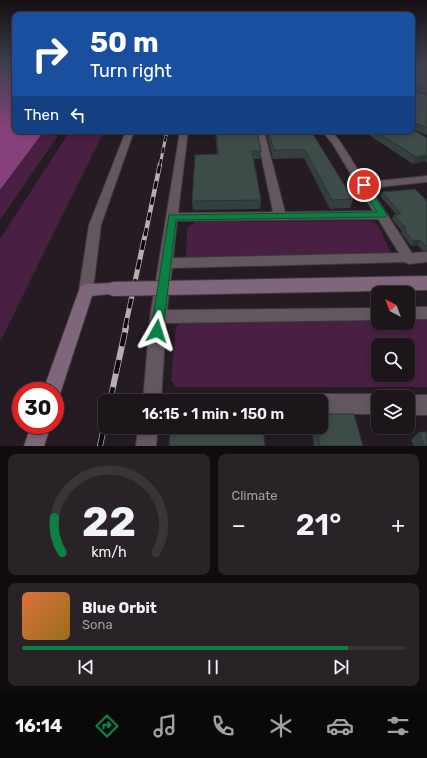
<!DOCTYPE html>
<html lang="en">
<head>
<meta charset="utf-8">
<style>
  body { margin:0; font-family:Rubik,sans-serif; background:#292227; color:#f1f3f6; height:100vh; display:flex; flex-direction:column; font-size:15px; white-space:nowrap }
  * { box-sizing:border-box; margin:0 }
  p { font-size:13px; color:#a09fa2 }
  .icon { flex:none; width:22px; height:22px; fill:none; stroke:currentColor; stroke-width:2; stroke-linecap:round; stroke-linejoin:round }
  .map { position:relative; height:446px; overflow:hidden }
  .side { display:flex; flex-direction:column; gap:8px; padding:8px; background:#0f0c0e; flex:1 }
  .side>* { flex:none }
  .hud { position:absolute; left:12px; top:12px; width:403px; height:122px; border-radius:8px; box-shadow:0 2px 6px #0003,0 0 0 1px #3a3439; background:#1a4fa0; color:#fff; overflow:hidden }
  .needle { width:26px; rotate:319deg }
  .tools { position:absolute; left:371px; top:286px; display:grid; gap:8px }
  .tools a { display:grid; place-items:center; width:44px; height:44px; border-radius:8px; background:#1c151a; box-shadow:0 2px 6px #0003,0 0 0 1px #3a3439; font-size:20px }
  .speed { position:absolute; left:12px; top:382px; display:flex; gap:8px; font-size:20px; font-weight:700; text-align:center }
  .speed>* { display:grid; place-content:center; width:52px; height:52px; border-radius:50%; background:#1c151a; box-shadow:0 2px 6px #0003,0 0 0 1px #3a3439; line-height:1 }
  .speed .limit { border:6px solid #d22; background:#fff; color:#111 }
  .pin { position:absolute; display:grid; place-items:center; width:34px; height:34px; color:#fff; margin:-17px; border:2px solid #fff; border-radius:50%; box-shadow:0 1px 4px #0007 }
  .me { position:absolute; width:44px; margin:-22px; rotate:6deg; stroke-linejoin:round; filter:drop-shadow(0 0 3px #0008) }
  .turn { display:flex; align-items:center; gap:14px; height:84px; padding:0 12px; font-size:18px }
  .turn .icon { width:52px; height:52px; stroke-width:2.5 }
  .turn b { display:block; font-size:28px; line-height:34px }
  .then { display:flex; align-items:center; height:38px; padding:0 12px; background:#0003; gap:8px; font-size:15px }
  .big { font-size:30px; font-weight:600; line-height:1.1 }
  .side .tile { flex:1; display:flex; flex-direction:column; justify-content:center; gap:6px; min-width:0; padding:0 14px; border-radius:8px; background:#292227 }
  .side .dial { align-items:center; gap:0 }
  .dial svg { height:104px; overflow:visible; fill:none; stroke:#3a3439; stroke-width:7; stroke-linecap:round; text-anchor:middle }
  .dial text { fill:#f1f3f6; stroke:none }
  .song { display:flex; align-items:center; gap:12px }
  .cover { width:48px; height:48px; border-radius:6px; background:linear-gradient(135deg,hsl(20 70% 55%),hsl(40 70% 35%)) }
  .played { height:4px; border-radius:2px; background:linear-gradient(90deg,#0b8043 85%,#3a3439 85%) }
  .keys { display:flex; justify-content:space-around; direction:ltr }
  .heat { display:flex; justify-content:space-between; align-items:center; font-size:22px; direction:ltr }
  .side .tiles { flex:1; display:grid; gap:8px; grid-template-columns:1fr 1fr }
  .tile:last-child { grid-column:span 2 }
  .trip { position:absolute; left:98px; top:394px; width:230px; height:40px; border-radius:8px; background:#1c151a; box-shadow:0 2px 6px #0003,0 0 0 1px #3a3439; font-weight:600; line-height:40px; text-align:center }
  .menu { display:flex; height:64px; justify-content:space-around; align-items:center; background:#0b080a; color:#a09fa2 }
  .menu .icon { width:28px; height:28px }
  .menu .active { color:#0b8043 }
  .menu b { font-size:18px; color:#f1f3f6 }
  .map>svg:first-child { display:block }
  .green { fill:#491f43; fill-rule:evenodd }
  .water { fill:#86417c }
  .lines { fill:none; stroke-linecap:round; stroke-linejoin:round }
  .street-casing { stroke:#3e383c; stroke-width:2 }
  .secondary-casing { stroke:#3e383c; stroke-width:2 }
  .street { fill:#62575f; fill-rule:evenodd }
  .secondary { fill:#7f667a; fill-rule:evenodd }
  .rail-far3-casing { stroke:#b5afb3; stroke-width:3 }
  .rail-far2-casing { stroke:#b5afb3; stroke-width:4.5 }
  .rail-far1-casing { stroke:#b5afb3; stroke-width:5 }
  .rail-casing { stroke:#b5afb3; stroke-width:6 }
  .rail-far3 { stroke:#0c080b; stroke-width:2; stroke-dasharray:6; stroke-linecap:butt }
  .rail-far2 { stroke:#0c080b; stroke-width:3; stroke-dasharray:8; stroke-linecap:butt }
  .rail-far1 { stroke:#0c080b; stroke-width:3.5; stroke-dasharray:10; stroke-linecap:butt }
  .rail { stroke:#0c080b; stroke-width:4.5; stroke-dasharray:14; stroke-linecap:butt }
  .secondary-bridge-casing { stroke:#3e383c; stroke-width:16; stroke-linecap:butt }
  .secondary-bridge { stroke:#7f667a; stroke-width:14 }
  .wall { fill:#34403f }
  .shaded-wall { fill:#2b3433 }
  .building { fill:#3d4b49; stroke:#2b3433 }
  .route { fill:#0b8043; stroke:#07532c }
</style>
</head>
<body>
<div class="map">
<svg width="427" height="446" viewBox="0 0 427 446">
  <rect width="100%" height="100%" fill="#251c23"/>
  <g class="green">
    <polygon points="44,131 61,131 0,220 0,190"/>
    <polygon points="70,131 104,131 0,342 0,239"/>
    <polygon points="370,221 378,225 390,251 387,254 186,257 187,229 195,222"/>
    <path d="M378 318V323H408V318H427V387H176L171 380 176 327 181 322ZM378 345H408V375H378Z"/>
  </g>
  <polygon class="water" points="0,66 15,66 15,131 44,131 0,190"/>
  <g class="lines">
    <g class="street-casing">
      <g id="street">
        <polygon points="126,131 134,131 101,225 93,290 91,294 86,296 81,294 79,290 89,225"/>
        <path d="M180 131H188L178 213 273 212 256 131H264L285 212 373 211 332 143 322 131H331L339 140 366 182 427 176V182L370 188 412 253 427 252V262L409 264 404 262 172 268 167 310 378 308V320L166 323 161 401H143L150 317ZM378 219 399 253 173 258 177 221Z"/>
        <rect x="408" y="307" width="19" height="12"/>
        <polygon points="321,394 378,394 384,397 378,397 378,414 321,414 321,401 313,401 314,397"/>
        <polygon points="408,395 427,395 427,415 408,415 408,397 404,397"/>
        <polygon points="138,427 158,427 156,446 136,446"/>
      </g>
    </g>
    <g class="secondary-casing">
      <g id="secondary">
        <polygon points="113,283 118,285 120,289 118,293 92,296 61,391 59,398 55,399 55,391 43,391 79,290 81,286 86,284"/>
        <polygon points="31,425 51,425 44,446 24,446"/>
      </g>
    </g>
    <use href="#street" class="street"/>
    <use href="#secondary" class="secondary"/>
    <g class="rail-far3-casing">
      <polyline id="rail-far3" points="160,165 167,131"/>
    </g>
    <g class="rail-far2-casing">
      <polyline id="rail-far2" points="145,236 160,164"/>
    </g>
    <g class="rail-far1-casing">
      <polyline id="rail-far1" points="125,328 145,235"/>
    </g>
    <g class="rail-casing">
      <g id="rail">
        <polyline points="110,401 126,327"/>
        <polyline points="100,446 105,423"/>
      </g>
    </g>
    <use href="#rail-far3" class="rail-far3"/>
    <use href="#rail-far2" class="rail-far2"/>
    <use href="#rail-far1" class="rail-far1"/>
    <use href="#rail" class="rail"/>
    <g class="secondary-bridge-casing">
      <polyline id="secondary-bridge" points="113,289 427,283"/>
    </g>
    <use href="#secondary-bridge" class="secondary-bridge"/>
  </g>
  <g class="wall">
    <polygon points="412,66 427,71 427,94 413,90 413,91 427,95 427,135 412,129"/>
    <polygon points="418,66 427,66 427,70"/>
    <polygon points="215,131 257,131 261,151 260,159 254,159 261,200 260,209 193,210 192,201 217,155"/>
    <polygon points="266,131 311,131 353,199 350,208 330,209 304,158 273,159"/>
    <polygon points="363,131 412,131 427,138 427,163 425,161 413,164"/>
    <polygon points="382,192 427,201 427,251 423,251 418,245 411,246 401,233 402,231 392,219 394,215 396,214 381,197"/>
    <polygon points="311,427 321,427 363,446 314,446"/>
    <polygon points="419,432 427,446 414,446 411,440"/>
  </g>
  <g class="shaded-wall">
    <polygon points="427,155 427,158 425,161 413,164 416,157"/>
    <polygon points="420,240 418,245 411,246 413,241"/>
  </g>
  <g class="building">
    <polygon points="412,66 416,66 427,71 427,88 413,83 413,91 427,95 427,128 413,122 412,122"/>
    <polygon points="412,129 427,138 427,155 416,157 375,131 412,131"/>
    <polygon points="216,131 257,131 261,151 252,151 261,200 192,201 195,155 218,154"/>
    <polygon points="268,131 311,131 353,199 332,200 305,150 274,150"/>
    <polygon points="415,189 427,201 427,246 426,246 420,240 413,241 403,228 406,228 394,215 401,214 382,192"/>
    <polygon points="321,414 354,414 363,446 320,446 316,427 321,427"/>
    <polygon points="170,427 263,427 265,446 169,446"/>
    <polygon points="419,432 427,432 427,446 424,446"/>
  </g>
  <linearGradient id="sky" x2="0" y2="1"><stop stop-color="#140f13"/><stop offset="0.51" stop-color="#404050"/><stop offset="1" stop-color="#404050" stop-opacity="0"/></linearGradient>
  <rect width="427" height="129" fill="url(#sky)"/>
  <polygon class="route" points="361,183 366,183 387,215 386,217 176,220 163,331 162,335 157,336 153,335 151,331 169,215 377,212 360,185"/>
</svg>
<div class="tools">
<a><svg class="needle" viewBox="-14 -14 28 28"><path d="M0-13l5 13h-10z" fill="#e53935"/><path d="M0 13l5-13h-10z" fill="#a09fa2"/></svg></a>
<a><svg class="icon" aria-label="search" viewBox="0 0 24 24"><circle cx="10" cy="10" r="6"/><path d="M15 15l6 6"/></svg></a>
<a><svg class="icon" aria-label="layers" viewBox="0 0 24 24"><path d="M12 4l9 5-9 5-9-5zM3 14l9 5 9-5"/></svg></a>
</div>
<div class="speed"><div class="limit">30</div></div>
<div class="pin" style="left:364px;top:185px;background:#d93025"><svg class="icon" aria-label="arrive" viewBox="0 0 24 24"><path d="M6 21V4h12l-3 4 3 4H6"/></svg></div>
<svg class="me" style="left:157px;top:331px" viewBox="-20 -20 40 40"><path d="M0-17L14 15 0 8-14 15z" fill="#0b8043" stroke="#fff" stroke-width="4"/></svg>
<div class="trip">16:15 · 1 min · 150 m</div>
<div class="hud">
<div class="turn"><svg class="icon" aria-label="right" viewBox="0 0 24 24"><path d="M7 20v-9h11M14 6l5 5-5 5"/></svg><div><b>50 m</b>Turn right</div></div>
<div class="then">Then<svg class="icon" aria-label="left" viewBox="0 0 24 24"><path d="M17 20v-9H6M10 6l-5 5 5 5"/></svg></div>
</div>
</div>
<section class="side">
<div class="tiles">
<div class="tile dial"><svg viewBox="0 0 100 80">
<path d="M14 69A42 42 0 1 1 86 69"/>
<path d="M14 69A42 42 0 0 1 8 42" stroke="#0b8043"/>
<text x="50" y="56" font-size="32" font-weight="700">22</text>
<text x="50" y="72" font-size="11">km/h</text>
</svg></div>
<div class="tile"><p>Climate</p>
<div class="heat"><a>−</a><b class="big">21°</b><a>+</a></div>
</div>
<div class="tile">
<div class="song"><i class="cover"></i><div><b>Blue Orbit</b><p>Sona</p></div></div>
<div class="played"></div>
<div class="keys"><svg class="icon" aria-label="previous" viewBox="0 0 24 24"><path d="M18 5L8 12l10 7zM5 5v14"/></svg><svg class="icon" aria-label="pause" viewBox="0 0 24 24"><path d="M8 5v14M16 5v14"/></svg><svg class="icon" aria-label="next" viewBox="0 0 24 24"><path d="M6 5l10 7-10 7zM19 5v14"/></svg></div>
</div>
</div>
</section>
<nav class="menu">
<b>16:14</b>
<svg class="icon active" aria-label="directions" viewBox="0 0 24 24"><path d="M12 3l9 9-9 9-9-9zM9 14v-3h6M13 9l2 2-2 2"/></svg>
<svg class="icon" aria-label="music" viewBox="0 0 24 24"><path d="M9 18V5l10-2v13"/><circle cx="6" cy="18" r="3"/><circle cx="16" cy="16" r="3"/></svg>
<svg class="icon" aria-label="phone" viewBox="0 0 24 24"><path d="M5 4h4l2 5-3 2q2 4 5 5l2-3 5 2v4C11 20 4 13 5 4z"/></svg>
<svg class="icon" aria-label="climate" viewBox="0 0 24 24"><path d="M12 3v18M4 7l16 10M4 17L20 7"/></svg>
<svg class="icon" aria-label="car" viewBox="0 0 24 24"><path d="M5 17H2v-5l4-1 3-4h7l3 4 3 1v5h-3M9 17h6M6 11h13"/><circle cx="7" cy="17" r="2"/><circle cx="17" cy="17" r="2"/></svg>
<svg class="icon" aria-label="filters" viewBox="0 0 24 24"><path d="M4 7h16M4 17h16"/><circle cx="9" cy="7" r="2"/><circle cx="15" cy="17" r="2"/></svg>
</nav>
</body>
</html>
